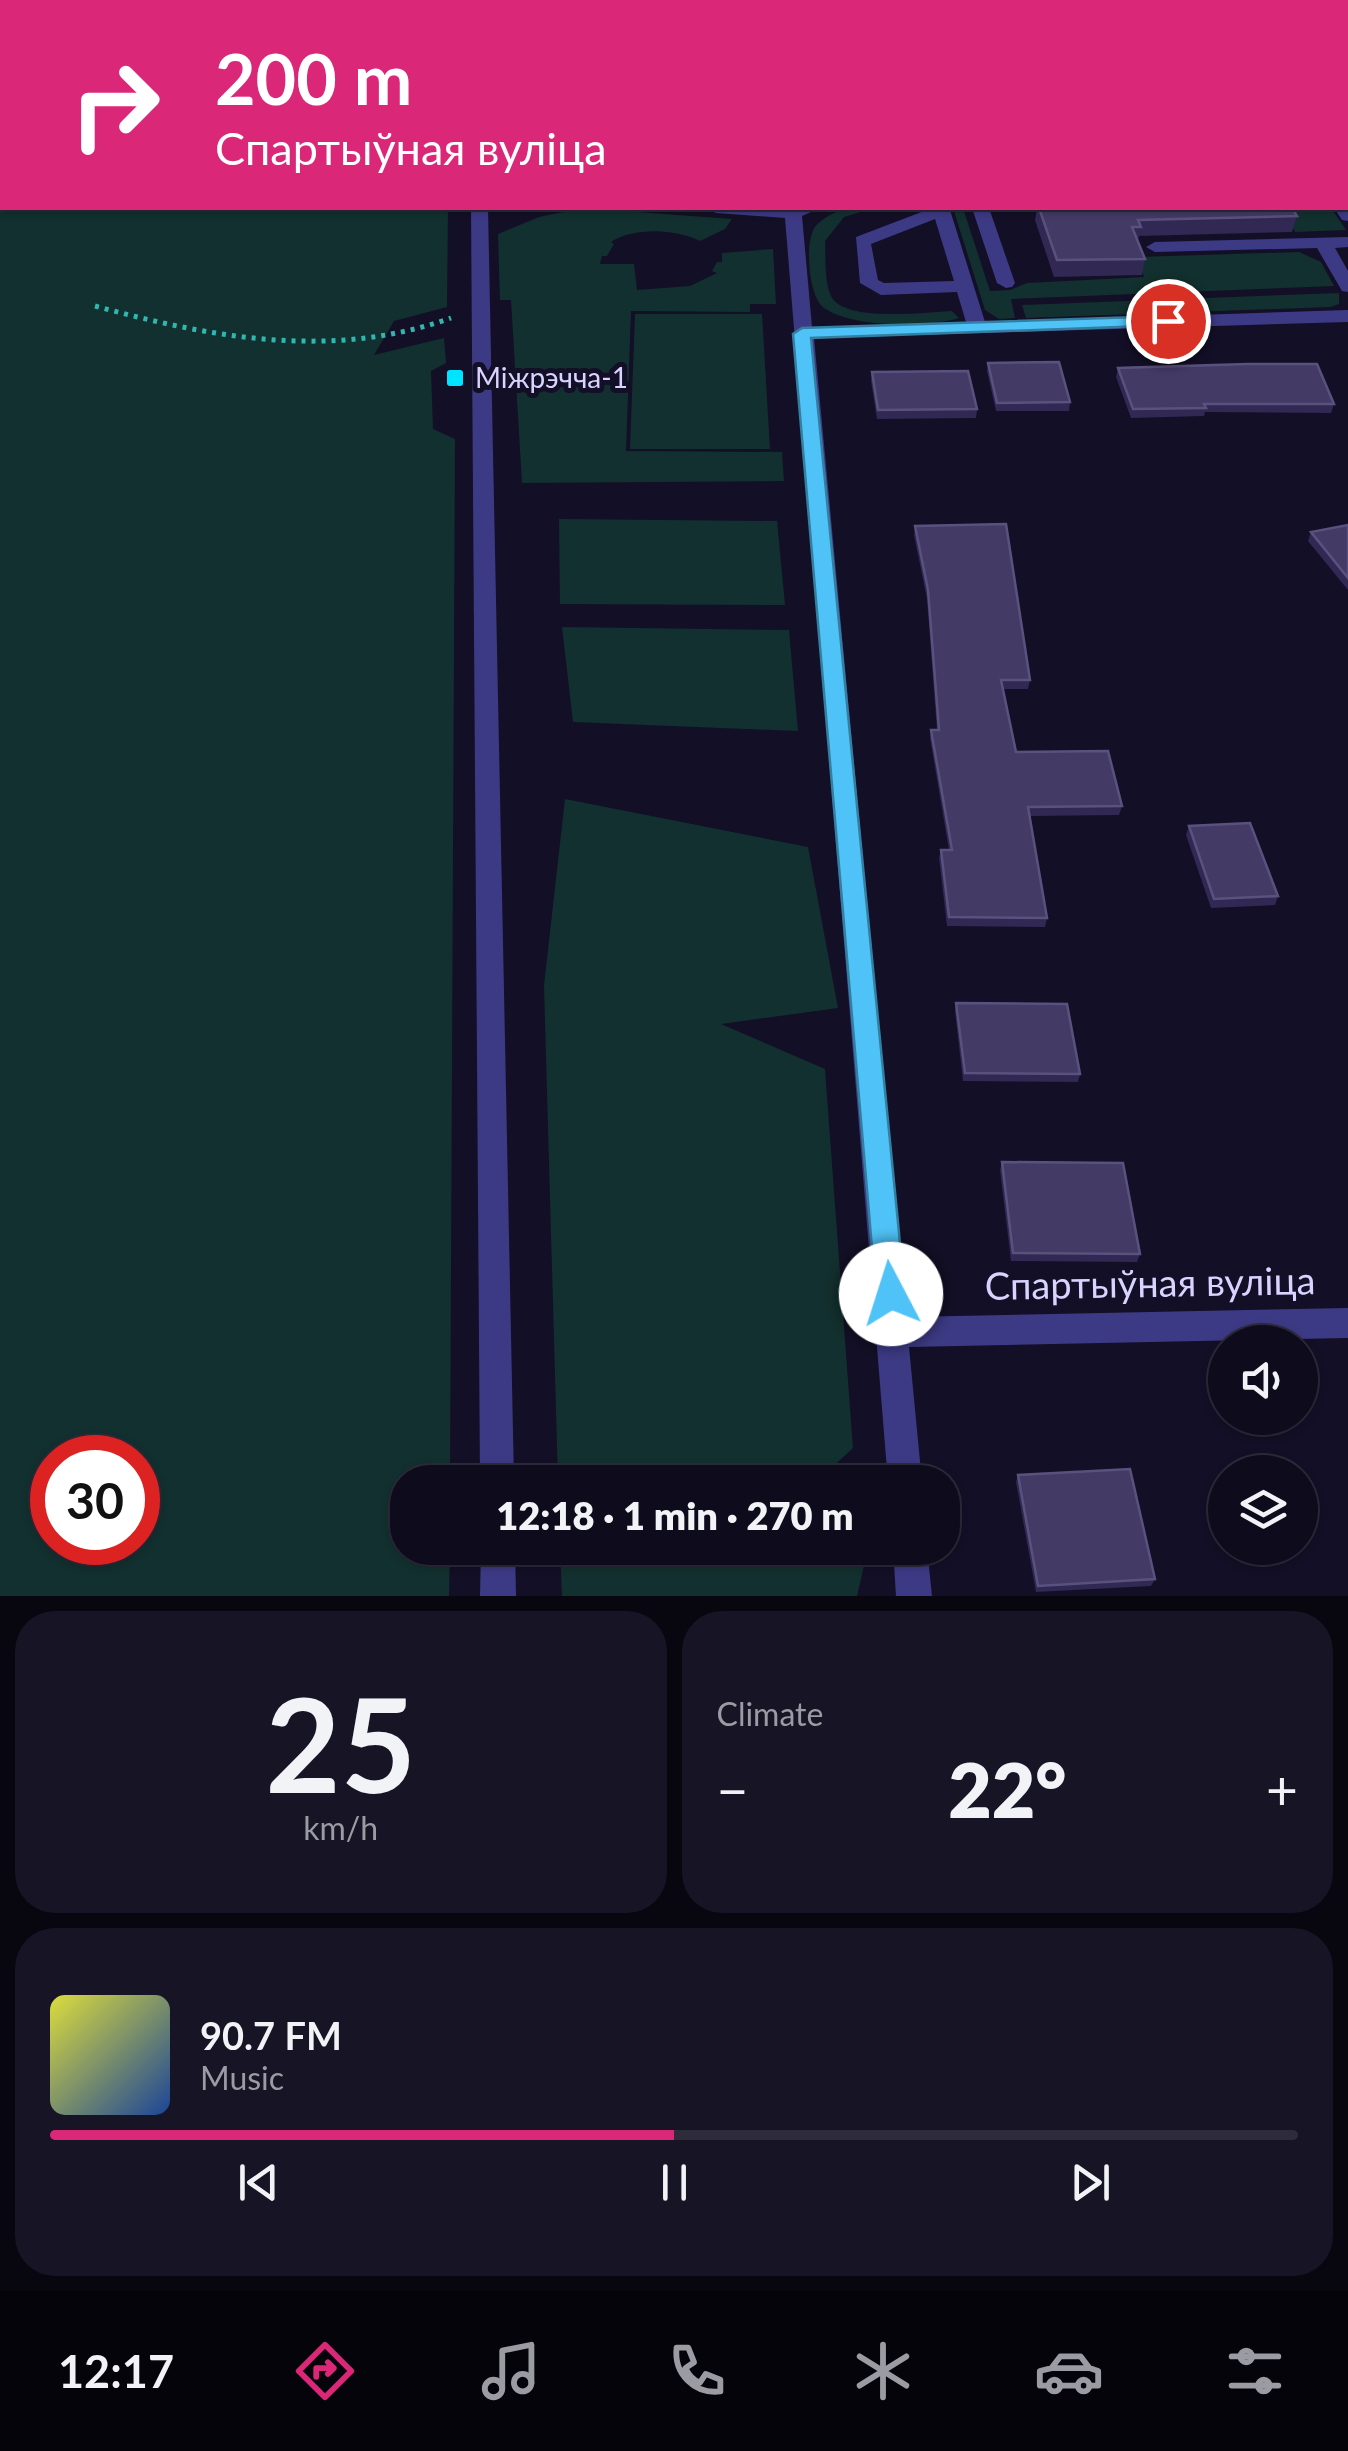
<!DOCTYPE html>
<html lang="en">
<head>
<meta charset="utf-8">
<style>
  body { margin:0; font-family:Lato,sans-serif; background:#171425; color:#f1f3f6; height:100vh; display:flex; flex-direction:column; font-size:38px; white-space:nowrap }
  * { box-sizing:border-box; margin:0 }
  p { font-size:32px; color:#9b9ba3 }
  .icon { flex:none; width:55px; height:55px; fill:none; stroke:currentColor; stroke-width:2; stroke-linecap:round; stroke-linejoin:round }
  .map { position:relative; height:1596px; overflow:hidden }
  .panel { display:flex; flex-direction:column; gap:15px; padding:15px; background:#08060f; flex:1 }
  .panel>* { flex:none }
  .hud { position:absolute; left:0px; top:0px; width:1350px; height:210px; box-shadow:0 2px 8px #0004,0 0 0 2px #2e2b3b; background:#db2777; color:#fff; overflow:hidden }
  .fabs { position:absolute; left:1208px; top:1325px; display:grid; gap:20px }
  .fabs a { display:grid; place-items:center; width:110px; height:110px; border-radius:50%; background:#0e0b1c; box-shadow:0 2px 8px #0004,0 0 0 2px #2e2b3b; font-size:50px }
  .speed { position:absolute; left:30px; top:1435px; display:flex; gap:20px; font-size:50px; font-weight:700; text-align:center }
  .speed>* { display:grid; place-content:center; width:130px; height:130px; border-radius:50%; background:#0e0b1c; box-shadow:0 2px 8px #0004,0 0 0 2px #2e2b3b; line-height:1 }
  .speed .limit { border:15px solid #d22; background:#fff; color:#111 }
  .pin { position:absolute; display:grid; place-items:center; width:85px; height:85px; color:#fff; margin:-42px; border:5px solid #fff; border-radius:50%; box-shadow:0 2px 10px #0007 }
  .me { position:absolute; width:110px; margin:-55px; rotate:355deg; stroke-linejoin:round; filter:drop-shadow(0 0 8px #0008) }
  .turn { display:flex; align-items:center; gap:35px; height:210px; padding:0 50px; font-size:45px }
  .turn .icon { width:130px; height:130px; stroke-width:2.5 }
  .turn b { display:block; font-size:70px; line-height:85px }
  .big { font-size:75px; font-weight:800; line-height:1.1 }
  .panel .widget { flex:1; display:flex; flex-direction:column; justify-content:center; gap:15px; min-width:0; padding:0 35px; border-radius:40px; background:#171425 }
  .panel .dial { align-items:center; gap:0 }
  .dial b { font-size:130px; line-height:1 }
  .song { display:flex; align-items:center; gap:30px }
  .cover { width:120px; height:120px; border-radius:15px; background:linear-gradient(135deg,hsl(60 70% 55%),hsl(220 70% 35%)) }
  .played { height:10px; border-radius:5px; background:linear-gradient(90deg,#db2777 50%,#2e2b3b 50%) }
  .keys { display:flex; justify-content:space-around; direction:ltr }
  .heat { display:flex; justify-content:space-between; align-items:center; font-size:55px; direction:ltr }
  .panel .tiles { flex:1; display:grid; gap:15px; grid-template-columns:1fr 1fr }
  .widget:last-child { grid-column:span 2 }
  .trip { position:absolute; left:390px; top:1465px; width:570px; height:100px; border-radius:40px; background:#0e0b1c; box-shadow:0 2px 8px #0004,0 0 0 2px #2e2b3b; font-weight:800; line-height:100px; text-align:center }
  .tabs { display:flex; height:160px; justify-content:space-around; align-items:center; background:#06040b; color:#9b9ba3 }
  .tabs .icon { width:70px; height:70px }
  .tabs .active { color:#db2777 }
  .tabs b { font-size:45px; color:#f1f3f6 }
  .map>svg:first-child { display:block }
  .green { fill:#12302f; fill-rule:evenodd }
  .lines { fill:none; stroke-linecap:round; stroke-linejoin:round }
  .stream { fill:#0c2248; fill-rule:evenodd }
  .path-far1 { stroke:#2fb8b0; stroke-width:4; stroke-dasharray:4 5; stroke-linecap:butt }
  .path { stroke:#2fb8b0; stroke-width:5; stroke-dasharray:4 6; stroke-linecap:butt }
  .minor { fill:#3d3a85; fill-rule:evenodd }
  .wall { fill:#312854 }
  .shaded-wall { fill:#1d163a }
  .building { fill:#433a66; stroke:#5a527e; stroke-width:2.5 }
  .route { fill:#4fc3f7; stroke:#337fa1; stroke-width:2.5 }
  .poi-dot { fill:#00e5ff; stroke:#130f26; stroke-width:4 }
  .labels { text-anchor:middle; stroke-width:10; stroke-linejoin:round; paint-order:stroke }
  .far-poi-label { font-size:28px; fill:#d9d4ff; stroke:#130f26; text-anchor:start }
  .near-street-label { font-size:38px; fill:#d9d4ff; stroke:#130f26 }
</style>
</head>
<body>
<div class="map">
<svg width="1348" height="1596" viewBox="0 0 1348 1596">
  <rect width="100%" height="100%" fill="#130f26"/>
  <g class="green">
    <path d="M0 0H451L2 2V208H448L447 307 394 321 374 355 444 338 446 363 431 371 433 429 455 439 450 1482H408V1548H450L449 1596H0ZM52 1458H138V1542H52Z"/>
    <path d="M583 208 732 219 725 229 700 241C675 229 635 227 611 242L614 244 607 256H602L600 264H634L637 290 690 286 717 273 712 271 717 262H722V253L773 249 776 304H750V312L631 311 626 451 782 452 784 481 522 483 511 300H500L498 234 539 217Z"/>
    <path d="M847 208H874L844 217 825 241C826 257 824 281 831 296 844 323 926 312 952 311L959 318C929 328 849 328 823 307 809 296 804 242 815 227 823 217 835 212 847 208Z"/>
    <polygon points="953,208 963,208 990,291 1010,290 1027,283 1144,277 1137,257 1299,252 1321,262 1334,286 1011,299 1015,318 999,319 985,310"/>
    <polygon points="1318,208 1331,208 1346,230 1295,232 1285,211"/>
    <polygon points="1339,293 1339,304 1330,307 1026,318 1022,305"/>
    <polygon points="635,314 762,314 770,449 630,449"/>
    <polygon points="559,519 777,521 785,605 560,604"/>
    <polygon points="562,627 789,630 798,731 573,722"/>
    <polygon points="565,799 808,847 838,1008 721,1024 825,1069 853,1448 826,1473 833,1482 558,1482 544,985"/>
    <polygon points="560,1548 868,1548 857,1596 562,1596"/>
  </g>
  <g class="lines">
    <polygon class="stream" points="573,0 581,0 582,2 574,2"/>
    <polyline class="path-far1" points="351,0 356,2"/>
    <path class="path" d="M95 306C213 338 333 360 451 318"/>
    <g class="minor">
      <rect x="468" y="0" width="14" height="2"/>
      <polygon points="680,0 696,0 697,2 681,2"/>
      <polygon points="1348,204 1348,221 1342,220 1334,208 1348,208"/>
      <polygon points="471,208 488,208 514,1482 480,1482"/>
      <path d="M708 208H820L802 216 812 327 966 322 957 292 881 295 860 283 856 237 932 208 950 210 985 322 1348 310V322L814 338 906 1317 1348 1308V1338L909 1347 922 1482H888L785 218 716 213ZM935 219 954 281 884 283 878 280 871 244Z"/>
      <polygon points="972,208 989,208 1015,283 1012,287 1006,288 997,283"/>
      <polygon points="1348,237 1348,247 1335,248 1348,271 1348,292 1342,291 1317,248 1155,252 1146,247 1155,242"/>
      <polygon points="481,1548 515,1548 516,1596 480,1596"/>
      <polygon points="893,1548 927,1548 932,1596 896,1596"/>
    </g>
  </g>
  <g class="wall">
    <polygon points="1037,208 1292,208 1297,216 1292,232 1139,236 1138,241 1145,259 1142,275 1054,277 1035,220"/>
    <polygon points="988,363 1070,402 1069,411 996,411 987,371"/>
    <polygon points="1118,368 1334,404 1331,413 1205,412 1204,416 1131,418 1116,377"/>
    <polygon points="872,372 977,409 976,418 877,419 871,381"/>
    <polygon points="1348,525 1348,590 1308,541 1311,532"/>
    <polygon points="915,526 1030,680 1028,689 1003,689 1016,752 1122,806 1119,815 1030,816 1047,918 1045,927 947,926 939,858 941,850 949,850 930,738 931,730 937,730 927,599 914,535"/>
    <polygon points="1189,826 1278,896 1275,905 1211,908 1186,835"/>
    <polygon points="956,1003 1080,1074 1078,1082 963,1081 955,1011"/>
    <polygon points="1002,1162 1140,1254 1137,1262 1011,1261 1000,1170"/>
    <polygon points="1018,1475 1155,1579 1151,1586 1036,1592 1016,1482"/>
  </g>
  <polygon class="shaded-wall" points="874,0 903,0 893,2 865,2"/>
  <g class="building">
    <polygon points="774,0 874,0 865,2 777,2"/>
    <polygon points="1039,208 1292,208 1297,216 1138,220 1141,227 1132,227 1145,259 1057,260"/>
    <polygon points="1059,362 1070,402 997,403 988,363"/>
    <polygon points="1247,364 1317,364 1334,404 1204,404 1206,408 1133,409 1118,368"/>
    <polygon points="968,371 977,409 878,410 872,372"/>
    <polygon points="1006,524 1030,680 1001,680 1016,752 1108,751 1122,806 1028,807 1047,918 949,917 941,850 952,850 931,730 939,730 928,590 915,526"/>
    <polygon points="1348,525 1348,578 1311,532"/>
    <polygon points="1250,823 1278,896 1214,899 1189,826"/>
    <polygon points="956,1003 1067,1004 1080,1074 965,1073"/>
    <polygon points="1002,1162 1123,1163 1140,1254 1013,1253"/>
    <polygon points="1130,1469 1155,1579 1038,1586 1018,1475"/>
  </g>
  <polygon class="route" points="1168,316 1176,321 1174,325 811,338 905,1294 901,1303 891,1307 881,1303 876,1294 793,334 802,328"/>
  <rect class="poi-dot" x="445" y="368" width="20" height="20" rx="5"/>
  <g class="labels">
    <g class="far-poi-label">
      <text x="475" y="388">Міжрэчча-1</text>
    </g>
    <g class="near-street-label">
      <text transform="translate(1150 1284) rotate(-1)" y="13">Спартыўная вуліца</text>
    </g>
  </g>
</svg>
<div class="fabs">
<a><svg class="icon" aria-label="sound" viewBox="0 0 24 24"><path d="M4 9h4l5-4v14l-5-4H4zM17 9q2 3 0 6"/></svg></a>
<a><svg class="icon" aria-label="layers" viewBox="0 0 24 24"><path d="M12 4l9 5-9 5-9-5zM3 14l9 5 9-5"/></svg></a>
</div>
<div class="speed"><div class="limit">30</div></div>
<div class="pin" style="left:1168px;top:321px;background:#d93025"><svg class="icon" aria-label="arrive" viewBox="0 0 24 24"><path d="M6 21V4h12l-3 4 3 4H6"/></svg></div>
<svg class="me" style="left:891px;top:1294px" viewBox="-20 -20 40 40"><circle r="19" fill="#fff"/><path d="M0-13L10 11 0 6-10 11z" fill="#4fc3f7"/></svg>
<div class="trip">12:18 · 1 min · 270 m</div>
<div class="hud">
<div class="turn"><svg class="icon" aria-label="right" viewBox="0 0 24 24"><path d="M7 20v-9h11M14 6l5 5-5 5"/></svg><div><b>200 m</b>Спартыўная вуліца</div></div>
</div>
</div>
<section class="panel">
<div class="tiles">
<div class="widget dial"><b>25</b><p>km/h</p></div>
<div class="widget"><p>Climate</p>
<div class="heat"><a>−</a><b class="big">22°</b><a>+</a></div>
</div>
<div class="widget">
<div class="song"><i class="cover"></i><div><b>90.7 FM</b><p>Music</p></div></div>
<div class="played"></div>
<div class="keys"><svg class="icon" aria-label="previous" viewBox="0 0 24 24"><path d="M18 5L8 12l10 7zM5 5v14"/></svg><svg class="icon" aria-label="pause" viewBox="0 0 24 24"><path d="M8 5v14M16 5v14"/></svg><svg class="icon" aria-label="next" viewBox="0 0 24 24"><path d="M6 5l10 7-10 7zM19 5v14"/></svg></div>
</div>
</div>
</section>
<nav class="tabs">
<b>12:17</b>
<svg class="icon active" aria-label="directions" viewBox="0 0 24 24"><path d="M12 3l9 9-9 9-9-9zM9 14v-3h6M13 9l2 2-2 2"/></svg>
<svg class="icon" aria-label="music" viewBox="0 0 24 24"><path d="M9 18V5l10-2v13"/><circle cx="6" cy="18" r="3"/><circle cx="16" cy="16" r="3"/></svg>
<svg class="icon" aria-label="phone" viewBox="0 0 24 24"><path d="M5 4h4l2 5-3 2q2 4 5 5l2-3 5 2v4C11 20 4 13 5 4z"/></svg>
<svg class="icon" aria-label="climate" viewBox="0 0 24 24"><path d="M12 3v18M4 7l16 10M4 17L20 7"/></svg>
<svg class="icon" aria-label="car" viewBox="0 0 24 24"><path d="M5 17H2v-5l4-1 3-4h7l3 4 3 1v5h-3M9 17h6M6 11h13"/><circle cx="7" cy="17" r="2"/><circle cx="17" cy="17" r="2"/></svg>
<svg class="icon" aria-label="filters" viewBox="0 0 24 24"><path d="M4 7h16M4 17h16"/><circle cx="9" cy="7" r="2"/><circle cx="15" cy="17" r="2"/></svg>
</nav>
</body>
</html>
